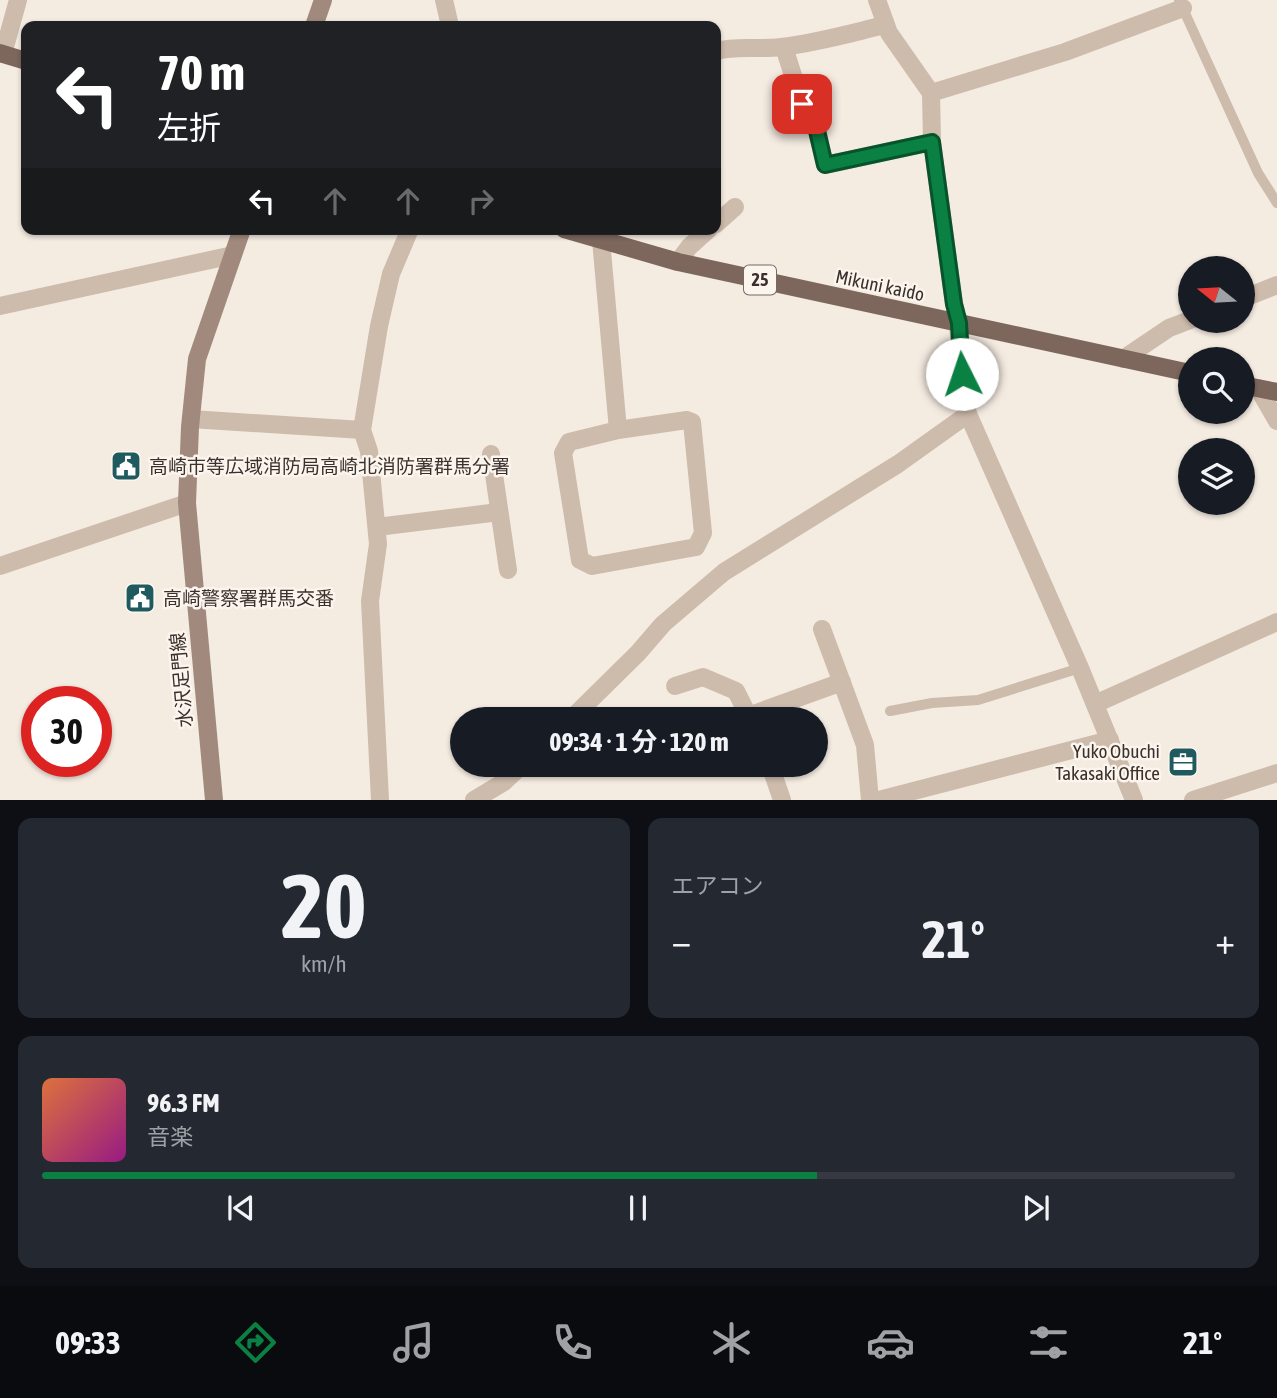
<!DOCTYPE html>
<html lang="ja">
<head>
<meta charset="utf-8">
<style>
  body { margin:0; font-family:"Asap Condensed","Noto Sans JP",sans-serif; background:#242831; color:#f1f3f6; height:100vh; display:flex; flex-direction:column; font-size:26px; white-space:nowrap }
  * { box-sizing:border-box; margin:0 }
  p { font-size:23px; color:#9ea1a6 }
  .icon { flex:none; width:38px; height:38px; fill:none; stroke:currentColor; stroke-width:2; stroke-linecap:round; stroke-linejoin:round }
  .map { position:relative; height:800px; overflow:hidden }
  .details { display:flex; flex-direction:column; gap:18px; padding:18px; background:#0d0f14; flex:1 }
  .details>* { flex:none }
  .hud { position:absolute; left:21px; top:21px; width:700px; height:214px; border-radius:14px; box-shadow:0 2px 5px #0004; background:#202124; color:#fff; overflow:hidden }
  .needle { width:46px; rotate:288deg }
  .controls { position:absolute; left:1178px; top:256px; display:grid; gap:14px }
  .controls a { display:grid; place-items:center; width:77px; height:77px; border-radius:50%; background:#171b24; box-shadow:0 2px 5px #0004; font-size:35px }
  .speed { position:absolute; left:21px; top:686px; display:flex; gap:14px; font-size:35px; font-weight:700; text-align:center }
  .speed>* { display:grid; place-content:center; width:91px; height:91px; border-radius:50%; background:#171b24; box-shadow:0 2px 5px #0004; line-height:1 }
  .speed .limit { border:10px solid #d22; background:#fff; color:#111 }
  .pin { position:absolute; display:grid; place-items:center; width:60px; height:60px; color:#fff; margin:-30px; border-radius:14px; box-shadow:0 4px 10px #0006 }
  .me { position:absolute; width:77px; margin:-38px; rotate:356deg; stroke-linejoin:round; filter:drop-shadow(0 0 5px #0008) }
  .turn { display:flex; align-items:center; gap:24px; height:147px; padding:0 21px; font-size:32px }
  .turn .icon { width:91px; height:91px; stroke-width:2.5 }
  .turn b { display:block; font-size:49px; line-height:60px }
  .lanes { display:flex; align-items:center; height:66px; padding:0 21px; background:#0003; justify-content:center; gap:35px; direction:ltr }
  .lanes .off { opacity:.35 }
  .big { font-size:52px; font-weight:700; line-height:1.1 }
  .details .tile { flex:1; display:flex; flex-direction:column; justify-content:center; gap:10px; min-width:0; padding:0 24px; border-radius:14px; background:#242831 }
  .details .dial { align-items:center; gap:0 }
  .dial b { font-size:91px; line-height:1 }
  .song { display:flex; align-items:center; gap:21px }
  .cover { width:84px; height:84px; border-radius:10px; background:linear-gradient(135deg,hsl(20 70% 55%),hsl(310 70% 35%)) }
  .played { height:7px; border-radius:4px; background:linear-gradient(90deg,#0b8043 65%,#363941 65%) }
  .keys { display:flex; justify-content:space-around; direction:ltr }
  .heat { display:flex; justify-content:space-between; align-items:center; font-size:38px; direction:ltr }
  .details .tiles { flex:1; display:grid; gap:18px; grid-template-columns:1fr 1fr }
  .tile:last-child { grid-column:span 2 }
  .trip { position:absolute; left:450px; top:707px; width:378px; height:70px; border-radius:35px; background:#171b24; box-shadow:0 2px 5px #0004; font-weight:700; line-height:70px; text-align:center }
  .menu { display:flex; height:112px; justify-content:space-around; align-items:center; background:#090b0e; color:#9ea1a6 }
  .menu .icon { width:49px; height:49px }
  .menu .active { color:#0b8043 }
  .menu b { font-size:32px; color:#f1f3f6 }
  .map>svg:first-child { display:block }
  .lines { fill:none; stroke-linecap:round; stroke-linejoin:round }
  .service { stroke:#cdbbac; stroke-width:10 }
  .minor { stroke:#cdbbac; stroke-width:18 }
  .tertiary { stroke:#cdbbac; stroke-width:18 }
  .secondary { stroke:#a18a7d; stroke-width:18 }
  .primary { stroke:#7d675c; stroke-width:18 }
  .route-casing { stroke:#07532c; stroke-width:18 }
  .route { stroke:#0b8043; stroke-width:12 }
  .labels { text-anchor:middle; stroke-width:5; stroke-linejoin:round; paint-order:stroke }
  .shield { fill:#fbf5ee; stroke:#756b66; stroke-width:2 }
  .shield-label { font-size:18px; font-weight:bold; fill:#3b302b }
  .street-label { font-size:19px; fill:#3b302b; stroke:#fbf5ee }
  .poi-label { font-size:19px; fill:#3b302b; stroke:#fbf5ee; text-anchor:start }
</style>
</head>
<body>
<div class="map">
<svg width="1277" height="800" viewBox="0 0 1277 800">
  <rect width="100%" height="100%" fill="#f4ebe1"/>
  <g class="lines">
    <g class="service">
      <polyline points="1179,0 1258,173 1277,203"/>
      <polyline points="890,711 932,703 978,700 1080,668"/>
    </g>
    <g class="minor">
      <polyline points="444,0 450,26"/>
      <path d="M877 0 889 33 931 93 932 142 954 304C963 340 959 378 968 414L1080 668 1134 800"/>
      <polyline points="784,47 802,104 814,118 825,165 932,142"/>
      <path d="M716 51C738 45 759 50 781 47 816 43 851 33 885 25"/>
      <polyline points="931,93 1065,52 1183,8"/>
      <polyline points="716,224 735,207"/>
      <polyline points="601,240 618,430 687,420 692,422 703,533 696,547 592,566 580,560 563,453 569,442 618,430"/>
      <polyline points="678,262 689,247 709,229"/>
      <polyline points="1242,299 1277,285"/>
      <polyline points="0,306 233,255"/>
      <polyline points="1123,359 1169,328 1190,320"/>
      <polyline points="1258,388 1277,421"/>
      <polyline points="191,419 362,430"/>
      <polyline points="491,454 508,570"/>
      <polyline points="377,527 499,512"/>
      <polyline points="0,566 187,503"/>
      <polyline points="822,629 865,745 870,800"/>
      <polyline points="675,686 703,677 736,691 750,719"/>
      <polyline points="1095,704 1277,622"/>
      <polyline points="748,716 842,682"/>
      <polyline points="571,719 638,653 663,624 724,572 898,464 968,414"/>
      <polyline points="770,765 782,800"/>
      <polyline points="380,800 370,601 378,544 369,451 362,430 379,326 391,274 410,229"/>
      <polyline points="474,800 504,782 522,765"/>
      <polyline points="879,800 1110,740"/>
      <polyline points="1193,800 1277,773"/>
    </g>
    <polyline class="tertiary" points="3,54 18,0"/>
    <g class="secondary">
      <polyline points="314,26 323,0"/>
      <polyline points="214,800 187,503 190,427 197,359 242,229"/>
    </g>
    <g class="primary">
      <polyline points="0,53 26,61"/>
      <polyline points="564,229 678,262 1190,373"/>
      <polyline points="1242,385 1277,392"/>
    </g>
  </g>
  <g class="lines">
    <g class="route-casing">
      <polyline id="route" points="802,104 814,118 825,165 932,142 954,304 959,323 962,374"/>
    </g>
    <use href="#route" class="route"/>
  </g>
  <defs>
    <g id="civic-square" transform="scale(1.575)"><rect x="-9" y="-9" width="18" height="18" rx="4" fill="#1f5a5e" stroke="#fbf5ee"/><path d="M-.6-6.5H3V-4.5H.6V-3L4-1V1h2V6H-6V1h2V-1L-.6-3ZM-1.2 2.5V6h2.4V2.5Z" fill="#fff"/></g>
    <g id="office-square" transform="scale(1.575)"><rect x="-9" y="-9" width="18" height="18" rx="4" fill="#1f5a5e" stroke="#fbf5ee"/><path d="M-6-3h4V-5.5h4V-3h4V5H-6ZM-1-4.5V-3h2v-1.5ZM-6 0V1H6V0Z" fill="#fff"/></g>
  </defs>
  <g fill-rule="evenodd">
    <use href="#civic-square" x="126" y="466"/>
    <use href="#civic-square" x="140" y="598"/>
    <use href="#office-square" x="1183" y="762"/>
  </g>
  <g class="labels">
    <rect class="shield" x="744" y="265.5" width="32" height="29" rx="5"/>
    <g class="shield-label">
      <text x="760" y="286">25</text>
    </g>
    <g class="street-label">
      <text transform="translate(880 285) rotate(12)" y="7">Mikuni kaido</text>
      <text transform="translate(181 680) rotate(-95)" y="7">水沢足門線</text>
    </g>
    <g class="poi-label">
      <text x="149" y="473">高崎市等広域消防局高崎北消防署群馬分署</text>
      <text x="163" y="605">高崎警察署群馬交番</text>
      <text x="1160" y="758" text-anchor="end">Yuko Obuchi<tspan x="1160" dy="22">Takasaki Office</tspan></text>
    </g>
  </g>
</svg>
<div class="controls">
<a><svg class="needle" viewBox="-14 -14 28 28"><path d="M0-13l5 13h-10z" fill="#e53935"/><path d="M0 13l5-13h-10z" fill="#9ea1a6"/></svg></a>
<a><svg class="icon" aria-label="search" viewBox="0 0 24 24"><circle cx="10" cy="10" r="6"/><path d="M15 15l6 6"/></svg></a>
<a><svg class="icon" aria-label="layers" viewBox="0 0 24 24"><path d="M12 4l9 5-9 5-9-5zM3 14l9 5 9-5"/></svg></a>
</div>
<div class="speed"><div class="limit">30</div></div>
<div class="pin" style="left:802px;top:104px;background:#d93025"><svg class="icon" aria-label="arrive" viewBox="0 0 24 24"><path d="M6 21V4h12l-3 4 3 4H6"/></svg></div>
<svg class="me" style="left:962px;top:374px" viewBox="-20 -20 40 40"><circle r="19" fill="#fff"/><path d="M0-13L10 11 0 6-10 11z" fill="#0b8043"/></svg>
<div class="trip">09:34 · 1 分 · 120 m</div>
<div class="hud">
<div class="turn"><svg class="icon" aria-label="left" viewBox="0 0 24 24"><path d="M17 20v-9H6M10 6l-5 5 5 5"/></svg><div><b>70 m</b>左折</div></div>
<div class="lanes"><svg class="icon" aria-label="left" viewBox="0 0 24 24"><path d="M17 20v-9H6M10 6l-5 5 5 5"/></svg><svg class="icon off" aria-label="ahead" viewBox="0 0 24 24"><path d="M12 20V5M6 11l6-6 6 6"/></svg><svg class="icon off" aria-label="ahead" viewBox="0 0 24 24"><path d="M12 20V5M6 11l6-6 6 6"/></svg><svg class="icon off" aria-label="right" viewBox="0 0 24 24"><path d="M7 20v-9h11M14 6l5 5-5 5"/></svg></div>
</div>
</div>
<section class="details">
<div class="tiles">
<div class="tile dial"><b>20</b><p>km/h</p></div>
<div class="tile"><p>エアコン</p>
<div class="heat"><a>−</a><b class="big">21°</b><a>+</a></div>
</div>
<div class="tile">
<div class="song"><i class="cover"></i><div><b>96.3 FM</b><p>音楽</p></div></div>
<div class="played"></div>
<div class="keys"><svg class="icon" aria-label="previous" viewBox="0 0 24 24"><path d="M18 5L8 12l10 7zM5 5v14"/></svg><svg class="icon" aria-label="pause" viewBox="0 0 24 24"><path d="M8 5v14M16 5v14"/></svg><svg class="icon" aria-label="next" viewBox="0 0 24 24"><path d="M6 5l10 7-10 7zM19 5v14"/></svg></div>
</div>
</div>
</section>
<nav class="menu">
<b>09:33</b>
<svg class="icon active" aria-label="directions" viewBox="0 0 24 24"><path d="M12 3l9 9-9 9-9-9zM9 14v-3h6M13 9l2 2-2 2"/></svg>
<svg class="icon" aria-label="music" viewBox="0 0 24 24"><path d="M9 18V5l10-2v13"/><circle cx="6" cy="18" r="3"/><circle cx="16" cy="16" r="3"/></svg>
<svg class="icon" aria-label="phone" viewBox="0 0 24 24"><path d="M5 4h4l2 5-3 2q2 4 5 5l2-3 5 2v4C11 20 4 13 5 4z"/></svg>
<svg class="icon" aria-label="climate" viewBox="0 0 24 24"><path d="M12 3v18M4 7l16 10M4 17L20 7"/></svg>
<svg class="icon" aria-label="car" viewBox="0 0 24 24"><path d="M5 17H2v-5l4-1 3-4h7l3 4 3 1v5h-3M9 17h6M6 11h13"/><circle cx="7" cy="17" r="2"/><circle cx="17" cy="17" r="2"/></svg>
<svg class="icon" aria-label="filters" viewBox="0 0 24 24"><path d="M4 7h16M4 17h16"/><circle cx="9" cy="7" r="2"/><circle cx="15" cy="17" r="2"/></svg>
<b>21°</b>
</nav>
</body>
</html>
